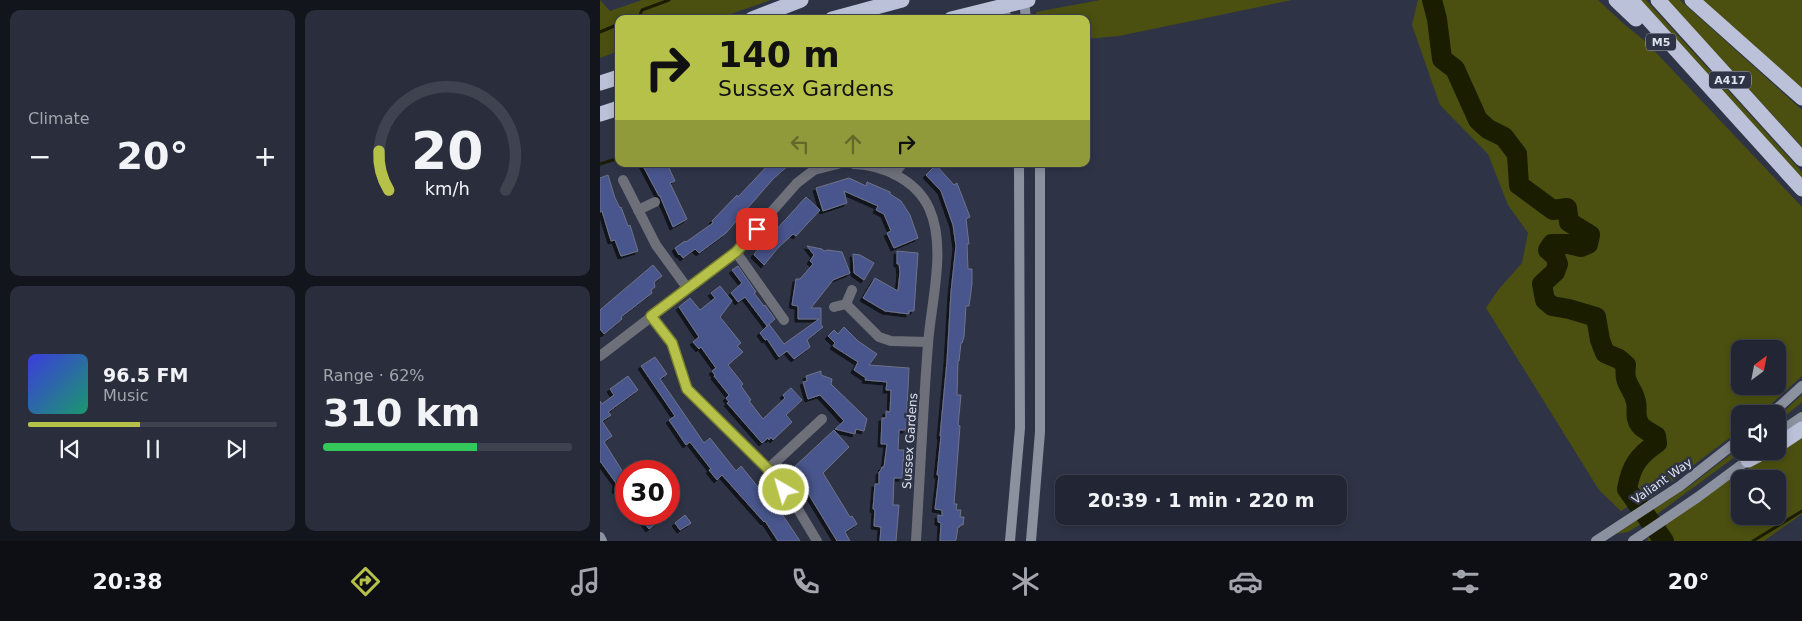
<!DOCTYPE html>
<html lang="en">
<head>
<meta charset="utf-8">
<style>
  body { margin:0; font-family:"DejaVu Sans",sans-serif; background:#2a2e3c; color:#f1f3f6; height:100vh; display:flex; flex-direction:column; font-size:19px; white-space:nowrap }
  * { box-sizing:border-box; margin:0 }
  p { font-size:16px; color:#a2a5ac }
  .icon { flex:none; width:28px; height:28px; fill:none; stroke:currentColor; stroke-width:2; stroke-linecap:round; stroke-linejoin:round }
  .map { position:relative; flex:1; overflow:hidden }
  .drawer { display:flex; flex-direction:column; gap:10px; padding:10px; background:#13151d; width:600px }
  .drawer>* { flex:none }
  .hud { position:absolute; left:15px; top:15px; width:475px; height:152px; border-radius:10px; box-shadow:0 2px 8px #0003,0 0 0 1px #3f434f; background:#b6c149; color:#111; overflow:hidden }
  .needle { width:32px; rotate:32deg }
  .tools { position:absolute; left:1131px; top:340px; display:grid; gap:10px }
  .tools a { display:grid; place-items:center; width:55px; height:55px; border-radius:10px; background:#222634; box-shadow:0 2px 8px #0003,0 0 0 1px #3f434f; font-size:25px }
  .speed { position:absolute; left:15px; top:460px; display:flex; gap:10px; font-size:25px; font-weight:700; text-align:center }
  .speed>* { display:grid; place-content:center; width:65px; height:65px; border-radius:50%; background:#222634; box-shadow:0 2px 8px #0003,0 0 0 1px #3f434f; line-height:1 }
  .speed .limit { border:8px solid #d22; background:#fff; color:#111 }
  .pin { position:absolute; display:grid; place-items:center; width:42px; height:42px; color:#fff; margin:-21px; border-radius:10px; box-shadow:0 2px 8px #0006 }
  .me { position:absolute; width:55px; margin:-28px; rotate:322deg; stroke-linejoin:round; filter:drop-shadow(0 0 4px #0008) }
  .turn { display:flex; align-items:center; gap:18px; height:105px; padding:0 20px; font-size:22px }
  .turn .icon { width:65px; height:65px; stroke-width:2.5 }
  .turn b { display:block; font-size:35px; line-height:42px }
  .lanes { display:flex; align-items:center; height:48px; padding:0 20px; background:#0003; justify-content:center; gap:25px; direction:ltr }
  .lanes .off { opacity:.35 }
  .big { font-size:38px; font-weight:700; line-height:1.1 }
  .drawer .card { flex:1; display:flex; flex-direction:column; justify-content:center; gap:8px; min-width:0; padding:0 18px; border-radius:10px; background:#2a2e3c }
  .drawer .dial { align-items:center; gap:0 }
  .dial svg { height:130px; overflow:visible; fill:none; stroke:#3f434f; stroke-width:7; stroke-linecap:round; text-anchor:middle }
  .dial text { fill:#f1f3f6; stroke:none }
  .song { display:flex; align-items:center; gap:15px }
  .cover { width:60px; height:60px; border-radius:8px; background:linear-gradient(135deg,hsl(240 70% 55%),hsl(160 70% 35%)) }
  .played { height:5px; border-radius:2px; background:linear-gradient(90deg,#b6c149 45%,#3f434f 45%) }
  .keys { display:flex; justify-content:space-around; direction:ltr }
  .heat { display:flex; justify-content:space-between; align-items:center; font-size:28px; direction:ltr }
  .charge { height:8px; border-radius:4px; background:linear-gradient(90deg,#34c759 62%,#3f434f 0) }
  .drawer .tiles { flex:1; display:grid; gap:10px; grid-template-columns:repeat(2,1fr) }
  .trip { position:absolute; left:455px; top:475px; width:292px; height:50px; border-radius:10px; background:#222634; box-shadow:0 2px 8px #0003,0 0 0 1px #3f434f; font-weight:700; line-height:50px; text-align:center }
  .tabs { display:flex; height:80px; justify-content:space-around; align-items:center; background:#0e0f15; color:#a2a5ac }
  .tabs .icon { width:35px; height:35px }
  .tabs .active { color:#b6c149 }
  .tabs b { font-size:22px; color:#f1f3f6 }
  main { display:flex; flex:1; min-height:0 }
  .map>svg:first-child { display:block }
  .green { fill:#4b5010; fill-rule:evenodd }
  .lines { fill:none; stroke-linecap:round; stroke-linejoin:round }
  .stream { stroke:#1a1d00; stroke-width:3 }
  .river { stroke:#1a1d00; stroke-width:20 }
  .building { fill:#49568d; stroke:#6d7389; filter:url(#shadow) }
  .street { stroke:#6d7079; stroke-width:10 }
  .secondary { stroke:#8c91a0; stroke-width:10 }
  .highway { stroke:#bac1d9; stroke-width:15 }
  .route-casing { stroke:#767d2f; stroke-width:12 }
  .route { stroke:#b6c149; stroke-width:9 }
  .labels { text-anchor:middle; stroke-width:5; stroke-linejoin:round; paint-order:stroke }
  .shield { fill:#2e3346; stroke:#aaaebc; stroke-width:1 }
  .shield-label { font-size:11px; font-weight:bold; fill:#dfe3ef }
  .street-label { font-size:12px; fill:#dfe3ef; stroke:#2e3346 }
</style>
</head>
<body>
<main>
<section class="drawer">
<div class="tiles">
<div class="card"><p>Climate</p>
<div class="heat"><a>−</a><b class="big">20°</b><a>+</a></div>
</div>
<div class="card dial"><svg viewBox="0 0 100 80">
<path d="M14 69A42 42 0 1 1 86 69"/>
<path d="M14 69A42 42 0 0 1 8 45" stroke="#b6c149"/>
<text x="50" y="56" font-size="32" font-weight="700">20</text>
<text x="50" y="72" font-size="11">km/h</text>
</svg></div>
<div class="card">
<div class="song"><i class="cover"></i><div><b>96.5 FM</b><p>Music</p></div></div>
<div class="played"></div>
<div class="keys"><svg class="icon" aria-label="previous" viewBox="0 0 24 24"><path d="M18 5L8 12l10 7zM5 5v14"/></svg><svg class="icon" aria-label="pause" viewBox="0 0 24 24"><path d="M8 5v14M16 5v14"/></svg><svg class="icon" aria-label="next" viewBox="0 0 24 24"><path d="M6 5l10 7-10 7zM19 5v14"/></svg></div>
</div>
<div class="card"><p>Range · 62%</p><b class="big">310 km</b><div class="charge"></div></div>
</div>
</section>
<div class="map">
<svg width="1202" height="541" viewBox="0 0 1202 541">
  <defs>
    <filter id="shadow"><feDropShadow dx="-3" dy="3" stdDeviation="0" flood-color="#0009"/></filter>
  </defs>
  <rect width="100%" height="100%" fill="#2e3346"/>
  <g class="green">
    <polygon points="0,0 10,11 42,0 171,0 116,19 19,19 19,51 0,58"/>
    <polygon points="500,0 692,0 519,36 486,39 486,19 436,19 436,12"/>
    <path d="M818 0H998L1025 25 1045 41 1202 207V376L1160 414H1140V430L1050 498 1047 495 1021 511 999 490 886 308 898 290 922 263 928 233 908 205 888 154 840 105 812 25ZM1140 349H1178V386H1140Z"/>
    <polygon points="1039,0 1046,0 1202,172 1202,180"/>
    <polygon points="1067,0 1080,0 1202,110 1202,147"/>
    <polygon points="1101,0 1202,0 1202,90"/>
    <polygon points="1202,395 1202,402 1178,422 1178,416"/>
    <path d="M1202 435V514L1164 541H1047L1048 538 1106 495ZM1140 479H1178V516H1140Z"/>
    <polygon points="1140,447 1140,451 1143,451 1060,512 1028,532 1016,534 1091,485"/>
  </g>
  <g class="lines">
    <g class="stream">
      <polyline points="33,19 39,17 42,10 69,0"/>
      <polyline points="0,32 19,24"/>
      <polyline points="0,164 19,158"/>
      <polyline points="1153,541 1202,511"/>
    </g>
    <path class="river" d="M832 0 837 19 842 59 855 69 878 120 888 129 904 137 917 154 919 185 953 210 967 208 969 222 990 235 988 244 981 247 968 244H952L948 250 955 256 958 264 955 272 942 284 945 300 952 306 969 309 996 317 1000 340 1005 353 1019 359 1026 365C1023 386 1033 386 1036 402 1038 410 1034 417 1040 425 1043 429 1051 433 1056 436L1057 443C1038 456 1031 466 1027 489L1064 541"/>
  </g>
  <g class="building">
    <polygon points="42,164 67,164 75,181 70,183 87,219 73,227 60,196 59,196"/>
    <polygon points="169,164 190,164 173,179 126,233 99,253 95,249 83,258 80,254 79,255 75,248 85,241 86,242 113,223 112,221 137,195 138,197"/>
    <polygon points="336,165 354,185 357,183 370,217 366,219 369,244 367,244 368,269 372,269 372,284 369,306 366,306 364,337 362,343 361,343 359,361 358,361 357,395 361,395 358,425 360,426 354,504 357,504 356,510 361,510 360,517 364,517 363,525 360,525 360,527 358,527 356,540 354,541 340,541 341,523 338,522 338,515 342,516 342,510 335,509 339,475 337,475 341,436 340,436 347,361 351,292 356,246 353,225 341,191 326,175"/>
    <polygon points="8,175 15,198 20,208 21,207 28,226 30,225 38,251 25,255 21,256 15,240 11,241 2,211 0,212 0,178"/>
    <polygon points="249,178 266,186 267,182 290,192 290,194 301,201 310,215 318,238 294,248 287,233 291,231 284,214 276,210 278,206 244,191 247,203 223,211 216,188"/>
    <polygon points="206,197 220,210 196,236 193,234 178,248 164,265 154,255 155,253"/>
    <polygon points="207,246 222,249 224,251 228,250 242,252 250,273 233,280 211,308 221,308 221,325 223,327 207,340 210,347 194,359 187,351 179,357 167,339 165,340 160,333 169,324 184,344 219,319 198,319 198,306 192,305 196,279 200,279 213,264 210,261 214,255"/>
    <polygon points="297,251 318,253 314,311 309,311 309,314 285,311 263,298 275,278 298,291 300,272 299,264 297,264"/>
    <polygon points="253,254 260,255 274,263 264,280 254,273"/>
    <polygon points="53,265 62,276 54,282 55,287 51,290 52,293 21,317 22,319 4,334 0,329 0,310"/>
    <polygon points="138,266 156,292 154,293 164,306 165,305 175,319 167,326 145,297 138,302 131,293 142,283 132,270"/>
    <polygon points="120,286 132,301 120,317 141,343 137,346 143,352 128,365 143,384 141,386 151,400 149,401 163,419 185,398 183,395 191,388 202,400 186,415 192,422 173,440 171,437 169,440 168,438 162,443 127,403 129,402 126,398 129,395 114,376 115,375 112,371 116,368 101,347 99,349 93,342 99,337 79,307 90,298 100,310 115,298 111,293"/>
    <polygon points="244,327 258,341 277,354 269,365 309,368 306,430 299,430 298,450 304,450 302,478 294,478 293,505 299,505 296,541 280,541 281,527 274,526 275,510 273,509 275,484 279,484 279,472 281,470 282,467 284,467 287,444 281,444 282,418 286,418 286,411 290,412 291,390 286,390 287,382 265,380 266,378 254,370 258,362 233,346 235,343 228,336 234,330 238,334"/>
    <polygon points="55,357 67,374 60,379 104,443 110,438 136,471 141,466 167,498 170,496 200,541 178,541 165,521 164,522 122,475 117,480 109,470 111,469 90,442 86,445 69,420 75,416 41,366"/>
    <polygon points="221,371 221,375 232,379 231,384 267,419 264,431 256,429 255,434 235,429 244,421 235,411 220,395 208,399 203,382 207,381 206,376"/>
    <polygon points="28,376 38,390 8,412 11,415 2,421 12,436 4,442 26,477 26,492 15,490 16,483 0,461 0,401 2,404 14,395 10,389"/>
    <polygon points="234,430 249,447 223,473 250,517 252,516 257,524 245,532 250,541 237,541 203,485 191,470"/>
    <polygon points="37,514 68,514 49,529"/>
    <polygon points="85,515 91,523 80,530 75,523"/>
  </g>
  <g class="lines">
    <g class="street">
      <path d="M254 164C283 165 316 180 329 208 347 247 331 302 328 344 323 409 320 475 316 541"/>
      <polyline points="294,174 302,164"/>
      <polyline points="23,180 56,245 88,289"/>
      <polyline points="38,210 55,202"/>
      <polyline points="136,252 184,320"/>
      <polyline points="246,304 279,337 291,341 328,342"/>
      <polyline points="234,307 246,304 252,290"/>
      <polyline points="51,316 72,343 87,389 168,469 193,501 217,541"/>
      <polyline points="0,356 136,252 197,183 214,170 238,164"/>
      <polyline points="168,469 222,419"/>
    </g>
    <g class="secondary">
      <polyline points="404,0 406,19"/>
      <polyline points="424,0 426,19"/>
      <polyline points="1171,414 1202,386"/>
      <polyline points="1178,433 1202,417"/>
      <polyline points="0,537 2,541"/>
      <polyline points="410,541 420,428 419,164"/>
      <polyline points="431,541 440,432 440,164"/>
      <polyline points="996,541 1080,486 1140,439"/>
      <polyline points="1033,541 1098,497 1152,457"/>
    </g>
    <g class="highway">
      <polyline points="1016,0 1036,19"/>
      <polyline points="1031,0 1202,189"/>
      <polyline points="1058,0 1202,159"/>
      <polyline points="1092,0 1202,98"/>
      <polyline points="152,19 201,0"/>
      <polyline points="232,19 302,0"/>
      <polyline points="351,19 428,0"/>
      <polyline points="0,83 19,77"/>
      <polyline points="0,114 19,108"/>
      <polyline points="1178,445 1202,429"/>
      <polyline points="1148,460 1165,451"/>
    </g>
  </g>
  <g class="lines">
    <g class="route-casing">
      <polyline id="route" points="157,229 136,252 51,316 72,343 87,389 168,469 184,490"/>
    </g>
    <use href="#route" class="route"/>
  </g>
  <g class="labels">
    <g class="shield">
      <rect x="1046" y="33.5" width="30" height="17" rx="4"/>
      <rect x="1109" y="71.5" width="42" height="17" rx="4"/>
    </g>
    <g class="shield-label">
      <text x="1061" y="46">M5</text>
      <text x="1130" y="84">A417</text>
    </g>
    <g class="street-label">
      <text transform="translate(310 441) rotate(-86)" y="4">Sussex Gardens</text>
      <text transform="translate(1062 481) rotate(-35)" y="4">Valiant Way</text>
    </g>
  </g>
</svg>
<div class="tools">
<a><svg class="needle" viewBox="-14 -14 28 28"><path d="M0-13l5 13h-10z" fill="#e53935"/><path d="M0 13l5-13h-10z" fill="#a2a5ac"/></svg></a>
<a><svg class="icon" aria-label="sound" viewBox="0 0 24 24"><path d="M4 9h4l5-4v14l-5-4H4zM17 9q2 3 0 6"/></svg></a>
<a><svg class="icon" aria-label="search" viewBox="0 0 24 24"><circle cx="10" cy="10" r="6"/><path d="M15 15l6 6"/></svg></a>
</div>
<div class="speed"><div class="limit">30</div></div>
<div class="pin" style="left:157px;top:229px;background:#d93025"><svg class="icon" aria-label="arrive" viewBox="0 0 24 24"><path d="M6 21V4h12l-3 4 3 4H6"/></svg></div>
<svg class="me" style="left:184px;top:490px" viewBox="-20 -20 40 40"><circle r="17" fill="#b6c149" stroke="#fff" stroke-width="3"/><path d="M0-11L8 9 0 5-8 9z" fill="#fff"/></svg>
<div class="trip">20:39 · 1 min · 220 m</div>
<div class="hud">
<div class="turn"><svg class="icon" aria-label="right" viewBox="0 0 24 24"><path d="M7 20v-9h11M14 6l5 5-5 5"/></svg><div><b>140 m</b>Sussex Gardens</div></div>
<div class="lanes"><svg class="icon off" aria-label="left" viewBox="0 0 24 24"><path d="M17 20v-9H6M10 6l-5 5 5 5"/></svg><svg class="icon off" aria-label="ahead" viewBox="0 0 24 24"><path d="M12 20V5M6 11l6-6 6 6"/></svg><svg class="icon" aria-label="right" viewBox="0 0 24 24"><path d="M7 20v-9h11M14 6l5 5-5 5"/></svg></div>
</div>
</div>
</main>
<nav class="tabs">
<b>20:38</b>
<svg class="icon active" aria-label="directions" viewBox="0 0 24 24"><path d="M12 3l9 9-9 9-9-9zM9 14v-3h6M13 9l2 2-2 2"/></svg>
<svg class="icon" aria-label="music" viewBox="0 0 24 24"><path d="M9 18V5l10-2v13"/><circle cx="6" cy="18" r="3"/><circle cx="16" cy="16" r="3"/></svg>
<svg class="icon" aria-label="phone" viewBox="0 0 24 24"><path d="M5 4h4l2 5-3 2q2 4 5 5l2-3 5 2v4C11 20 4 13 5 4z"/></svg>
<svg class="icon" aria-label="climate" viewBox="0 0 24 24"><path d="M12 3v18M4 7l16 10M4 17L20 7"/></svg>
<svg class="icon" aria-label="car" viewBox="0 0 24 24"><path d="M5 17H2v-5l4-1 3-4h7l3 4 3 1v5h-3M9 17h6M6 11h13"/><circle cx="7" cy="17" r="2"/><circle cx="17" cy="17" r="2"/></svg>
<svg class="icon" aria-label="filters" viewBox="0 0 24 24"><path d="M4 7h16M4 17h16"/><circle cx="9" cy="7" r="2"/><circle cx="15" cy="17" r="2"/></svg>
<b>20°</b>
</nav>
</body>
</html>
